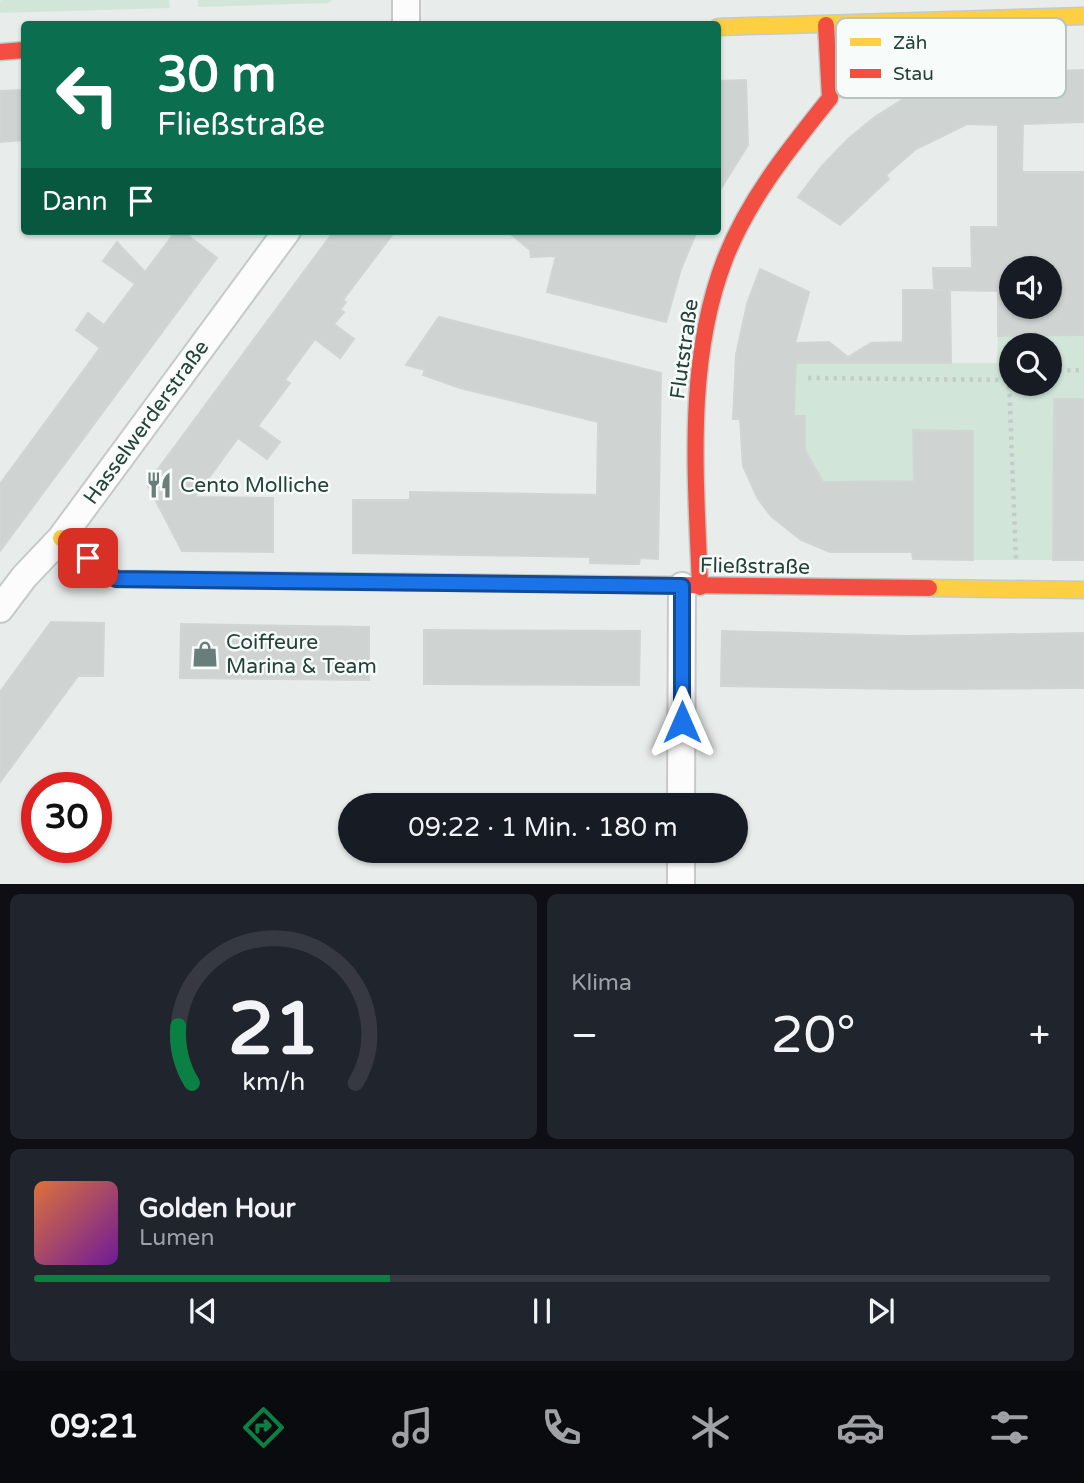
<!DOCTYPE html>
<html lang="de">
<head>
<meta charset="utf-8">
<style>
  body { margin:0; font-family:"Varela Round",sans-serif; background:#20242c; color:#f1f3f6; height:100vh; display:flex; flex-direction:column; font-size:26px; white-space:nowrap }
  * { box-sizing:border-box; margin:0 }
  p { font-size:23px; color:#9ea1a6 }
  .icon { flex:none; width:38px; height:38px; fill:none; stroke:currentColor; stroke-width:2; stroke-linecap:round; stroke-linejoin:round }
  .map { position:relative; height:884px; overflow:hidden }
  .details { display:flex; flex-direction:column; gap:10px; padding:10px; background:#0d0f14; flex:1 }
  .details>* { flex:none }
  .hud { position:absolute; left:21px; top:21px; width:700px; height:214px; border-radius:7px; box-shadow:0 2px 5px #0004; background:#0b6e4f; color:#fff; overflow:hidden }
  .tools { position:absolute; left:999px; top:256px; display:grid; gap:14px }
  .tools a { display:grid; place-items:center; width:63px; height:63px; border-radius:50%; background:#171b24; box-shadow:0 2px 5px #0004; font-size:35px }
  .speed { position:absolute; left:21px; top:772px; display:flex; gap:14px; font-size:35px; font-weight:700; text-align:center }
  .speed>* { display:grid; place-content:center; width:91px; height:91px; border-radius:50%; background:#171b24; box-shadow:0 2px 5px #0004; line-height:1 }
  .speed .limit { border:10px solid #d22; background:#fff; color:#111 }
  .pin { position:absolute; display:grid; place-items:center; width:60px; height:60px; color:#fff; margin:-30px; border-radius:14px; box-shadow:0 4px 10px #0006 }
  .me { position:absolute; width:77px; margin:-38px; rotate:0deg; stroke-linejoin:round; filter:drop-shadow(0 0 5px #0008) }
  .turn { display:flex; align-items:center; gap:24px; height:147px; padding:0 21px; font-size:32px }
  .turn .icon { width:91px; height:91px; stroke-width:2.5 }
  .turn b { display:block; font-size:49px; line-height:60px }
  .then { display:flex; align-items:center; height:66px; padding:0 21px; background:#0003; gap:14px; font-size:26px }
  .big { font-size:52px; font-weight:600; line-height:1.1 }
  .details .widget { flex:1; display:flex; flex-direction:column; justify-content:center; gap:10px; min-width:0; padding:0 24px; border-radius:10px; background:#20242c }
  .details .dial { align-items:center; gap:0 }
  .dial svg { height:182px; overflow:visible; fill:none; stroke:#363941; stroke-width:7; stroke-linecap:round; text-anchor:middle }
  .dial text { fill:#f1f3f6; stroke:none }
  .song { display:flex; align-items:center; gap:21px }
  .cover { width:84px; height:84px; border-radius:10px; background:linear-gradient(135deg,hsl(20 70% 55%),hsl(280 70% 35%)) }
  .played { height:7px; border-radius:4px; background:linear-gradient(90deg,#0b8043 35%,#363941 35%) }
  .keys { display:flex; justify-content:space-around; direction:ltr }
  .heat { display:flex; justify-content:space-between; align-items:center; font-size:38px; direction:ltr }
  .details .tiles { flex:1; display:grid; gap:10px; grid-template-columns:1fr 1fr }
  .widget:last-child { grid-column:span 2 }
  .trip { position:absolute; left:338px; top:793px; width:410px; height:70px; border-radius:35px; background:#171b24; box-shadow:0 2px 5px #0004; font-weight:600; line-height:70px; text-align:center }
  .tabs { display:flex; height:112px; justify-content:space-around; align-items:center; background:#090b0e; color:#9ea1a6 }
  .tabs .icon { width:49px; height:49px }
  .tabs .on { color:#0b8043 }
  .tabs b { font-size:32px; color:#f1f3f6 }
  .map>svg:first-child { display:block }
  .green { fill:#d1e6d8; fill-rule:evenodd }
  .building { fill:#cfd4d2; stroke:#d1d6d4; stroke-width:2; fill-rule:evenodd }
  .lines { fill:none; stroke-linecap:round; stroke-linejoin:round }
  .street-casing { stroke:#c5cac8; stroke-width:30 }
  .slow-casing { stroke:#c3cbc8; stroke-width:19 }
  .jam-casing { stroke:#c3cbc8; stroke-width:19 }
  .path { stroke:#c3ccca; stroke-width:4.5; stroke-dasharray:3.5 5; stroke-linecap:butt }
  .street { stroke:#fcfcfc; stroke-width:26 }
  .slow { stroke:#ffcf43; stroke-width:16 }
  .jam { stroke:#f24e42; stroke-width:16 }
  .route-casing { stroke:#114b97; stroke-width:18 }
  .route { stroke:#1a73e8; stroke-width:12 }
  .labels { text-anchor:middle; stroke-width:5; stroke-linejoin:round; paint-order:stroke }
  .street-label { font-size:21px; fill:#24423a; stroke:#f7fbf9 }
  .poi-label { font-size:21px; fill:#24423a; stroke:#f7fbf9; text-anchor:start }
  .key { fill:#f7fbf9; stroke:#b8c4c0; stroke-width:2 }
  .key-label { font-size:19px; fill:#24423a }
</style>
</head>
<body>
<div class="map">
<svg width="1084" height="885" viewBox="0 0 1084 885">
  <rect width="100%" height="100%" fill="#e8edeb"/>
  <g class="green">
    <polygon points="2,0 169,0 170,8 0,13 0,1"/>
    <polygon points="198,0 333,0 328,3 198,7"/>
    <path d="M1084 335V399L1054 400 1053 560H973V431L914 430V486L885 481 823 482 805 450V417L794 416 796 363H997L998 336ZM1012 345H1050V383H1012Z"/>
  </g>
  <g class="building">
    <path d="M1084 70V122L1023 124 1022 172H1084V335L998 336V291L950 290 951 363H796L794 416H805V450L823 482 914 481 913 430 973 431V560L913 559 912 552H830L801 540 771 516 758 499 743 466 740 419H733L736 355 747 304 760 269 809 292 795 343 829 342 848 357 871 343 903 342V290H945H934L933 268H972L971 227H998V125L967 124 916 149 886 175 889 179 840 225 798 197 822 166 848 139 876 116 936 79 957 74ZM1012 268H1050V306H1012Z"/>
    <polygon points="746,80 748,145 718,193 718,124 720,124 718,81"/>
    <polygon points="24,90 24,140 0,142 0,91"/>
    <polygon points="176,231 182,231 217,258 0,551 0,484 100,348 76,330 88,313 104,325 135,284 103,261 117,242 145,272"/>
    <polygon points="334,231 395,231 343,300 346,302 340,310 344,312 334,324 354,339 340,358 315,339 285,380 290,383 258,426 280,442 267,459 238,438 195,497 273,498 273,552 182,551 147,484"/>
    <polygon points="507,231 697,231 681,269 666,322 547,292 556,256 531,257 530,250"/>
    <polygon points="439,317 661,373 658,559 640,558 639,564 630,564 590,563 590,557 353,553 353,500 410,500 410,492 597,495 598,422 460,388 423,375 425,370 406,365"/>
    <polygon points="1054,399 1084,399 1084,560 1053,560"/>
    <polygon points="51,622 104,623 103,676 78,676 0,782 0,692"/>
    <polygon points="181,624 369,627 369,680 180,678"/>
    <polygon points="424,630 640,631 639,685 424,684"/>
    <polygon points="722,631 908,636 1084,633 1084,688 909,689 721,686"/>
  </g>
  <g class="lines">
    <g class="street-casing">
      <g id="street">
        <polyline points="406,24 406,0"/>
        <polyline points="0,609 24,577 61,538 287,231"/>
        <polyline points="681,805 682,586"/>
        <polyline points="681,885 681,850"/>
      </g>
    </g>
    <g class="slow-casing">
      <g id="slow">
        <polyline points="718,27 1084,16"/>
        <polyline points="61,538 116,579 405,582"/>
        <polyline points="929,588 1084,590"/>
      </g>
    </g>
    <g class="jam-casing">
      <g id="jam">
        <polyline points="0,52 24,50"/>
        <polyline points="405,582 929,588"/>
        <path d="M700 587C696 479 685 362 725 259 749 198 790 148 830 98L826 25"/>
      </g>
    </g>
    <g class="path">
      <polyline points="1050,371 1084,370"/>
      <polyline points="808,378 1009,380"/>
      <polyline points="1012,379 1009,380 1016,561"/>
    </g>
    <use href="#street" class="street"/>
    <use href="#slow" class="slow"/>
    <use href="#jam" class="jam"/>
  </g>
  <g class="lines">
    <g class="route-casing">
      <polyline id="route" points="88,558 116,579 682,586 682,722"/>
    </g>
    <use href="#route" class="route"/>
  </g>
  <defs>
    <g id="restaurant-bare" transform="scale(2.1)"><path d="M-5-6h1v4h1v-4h1v4h1v-4h1v5L-1.5 .5V6h-2V.5L-5-1ZM5-6V6H3V1.5H1.5Q1.5-4 5-6Z" fill="#697e78" stroke="#f7fbf9" stroke-width="2.5" paint-order="stroke"/></g>
    <g id="shop-bare" transform="scale(2.1)"><path d="M-5-2.5h2.3a2.7 3.5 0 0 1 5.4 0H5L5.5 6h-11ZM-1.5-2.5h3a1.5 2.3 0 0 0-3 0Z" fill="#697e78" stroke="#f7fbf9" stroke-width="2.5" paint-order="stroke"/></g>
  </defs>
  <g fill-rule="evenodd">
    <use href="#restaurant-bare" x="159" y="485"/>
    <use href="#shop-bare" x="205" y="654"/>
  </g>
  <g class="labels">
    <g class="street-label">
      <text transform="translate(684 349) rotate(-82)" y="7">Flutstraße</text>
      <text transform="translate(146 422) rotate(-54)" y="7">Hasselwerderstraße</text>
      <text transform="translate(755 566) rotate(1)" y="7">Fließstraße</text>
    </g>
    <g class="poi-label">
      <text x="180" y="492">Cento Molliche</text>
      <text x="226" y="649">Coiffeure<tspan x="226" dy="24">Marina &amp; Team</tspan></text>
    </g>
  </g>
  <rect x="836" y="18" width="230" height="80" rx="10" class="key"/>
  <rect x="850" y="38" width="31" height="8" fill="#ffcf43"/>
  <rect x="850" y="69" width="31" height="9" fill="#f24e42"/>
  <g class="key-label">
    <text x="893" y="49">Zäh</text>
    <text x="893" y="80">Stau</text>
  </g>
</svg>
<div class="tools">
<a><svg class="icon" aria-label="sound" viewBox="0 0 24 24"><path d="M4 9h4l5-4v14l-5-4H4zM17 9q2 3 0 6"/></svg></a>
<a><svg class="icon" aria-label="search" viewBox="0 0 24 24"><circle cx="10" cy="10" r="6"/><path d="M15 15l6 6"/></svg></a>
</div>
<div class="speed"><div class="limit">30</div></div>
<div class="pin" style="left:88px;top:558px;background:#d93025"><svg class="icon" aria-label="arrive" viewBox="0 0 24 24"><path d="M6 21V4h12l-3 4 3 4H6"/></svg></div>
<svg class="me" style="left:682px;top:722px" viewBox="-20 -20 40 40"><path d="M0-17L14 15 0 8-14 15z" fill="#1a73e8" stroke="#fff" stroke-width="4"/></svg>
<div class="trip">09:22 · 1 Min. · 180 m</div>
<div class="hud">
<div class="turn"><svg class="icon" aria-label="left" viewBox="0 0 24 24"><path d="M17 20v-9H6M10 6l-5 5 5 5"/></svg><div><b>30 m</b>Fließstraße</div></div>
<div class="then">Dann<svg class="icon" aria-label="arrive" viewBox="0 0 24 24"><path d="M6 21V4h12l-3 4 3 4H6"/></svg></div>
</div>
</div>
<section class="details">
<div class="tiles">
<div class="widget dial"><svg viewBox="0 0 100 80">
<path d="M14 69A42 42 0 1 1 86 69"/>
<path d="M14 69A42 42 0 0 1 8 44" stroke="#0b8043"/>
<text x="50" y="56" font-size="32" font-weight="700">21</text>
<text x="50" y="72" font-size="11">km/h</text>
</svg></div>
<div class="widget"><p>Klima</p>
<div class="heat"><a>−</a><b class="big">20°</b><a>+</a></div>
</div>
<div class="widget">
<div class="song"><i class="cover"></i><div><b>Golden Hour</b><p>Lumen</p></div></div>
<div class="played"></div>
<div class="keys"><svg class="icon" aria-label="previous" viewBox="0 0 24 24"><path d="M18 5L8 12l10 7zM5 5v14"/></svg><svg class="icon" aria-label="pause" viewBox="0 0 24 24"><path d="M8 5v14M16 5v14"/></svg><svg class="icon" aria-label="next" viewBox="0 0 24 24"><path d="M6 5l10 7-10 7zM19 5v14"/></svg></div>
</div>
</div>
</section>
<nav class="tabs">
<b>09:21</b>
<svg class="icon on" aria-label="directions" viewBox="0 0 24 24"><path d="M12 3l9 9-9 9-9-9zM9 14v-3h6M13 9l2 2-2 2"/></svg>
<svg class="icon" aria-label="music" viewBox="0 0 24 24"><path d="M9 18V5l10-2v13"/><circle cx="6" cy="18" r="3"/><circle cx="16" cy="16" r="3"/></svg>
<svg class="icon" aria-label="phone" viewBox="0 0 24 24"><path d="M5 4h4l2 5-3 2q2 4 5 5l2-3 5 2v4C11 20 4 13 5 4z"/></svg>
<svg class="icon" aria-label="climate" viewBox="0 0 24 24"><path d="M12 3v18M4 7l16 10M4 17L20 7"/></svg>
<svg class="icon" aria-label="car" viewBox="0 0 24 24"><path d="M5 17H2v-5l4-1 3-4h7l3 4 3 1v5h-3M9 17h6M6 11h13"/><circle cx="7" cy="17" r="2"/><circle cx="17" cy="17" r="2"/></svg>
<svg class="icon" aria-label="filters" viewBox="0 0 24 24"><path d="M4 7h16M4 17h16"/><circle cx="9" cy="7" r="2"/><circle cx="15" cy="17" r="2"/></svg>
</nav>
</body>
</html>
